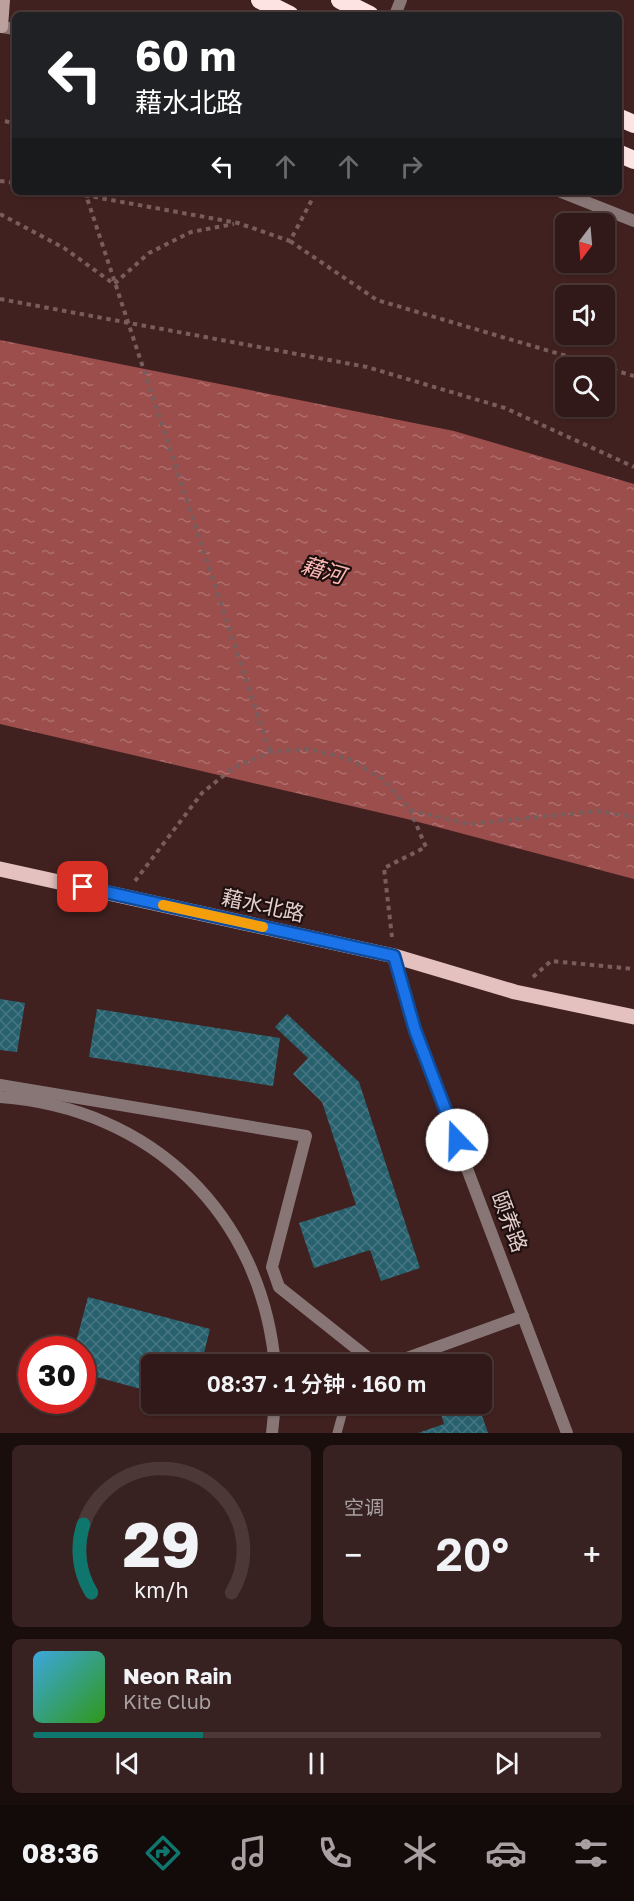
<!DOCTYPE html>
<html lang="zh">
<head>
<meta charset="utf-8">
<style>
  body { margin:0; font-family:"Golos Text","Noto Sans SC",sans-serif; background:#382221; color:#f1f3f6; height:100vh; display:flex; flex-direction:column; font-size:22px; white-space:nowrap }
  * { box-sizing:border-box; margin:0 }
  p { font-size:20px; color:#a8a0a2 }
  .icon { flex:none; width:33px; height:33px; fill:none; stroke:currentColor; stroke-width:2; stroke-linecap:round; stroke-linejoin:round }
  .map { position:relative; height:1433px; overflow:hidden }
  .side { display:flex; flex-direction:column; gap:12px; padding:12px; background:#1a0e0d; flex:1 }
  .side>* { flex:none }
  .banner { position:absolute; left:12px; top:12px; width:610px; height:183px; border-radius:9px; box-shadow:0 2px 4px #0004,0 0 0 2px #4b3837; background:#202124; color:#fff; overflow:hidden }
  .needle { width:39px; rotate:196deg }
  .buttons { position:absolute; left:555px; top:213px; display:grid; gap:12px }
  .buttons a { display:grid; place-items:center; width:60px; height:60px; border-radius:9px; background:#301918; box-shadow:0 2px 4px #0004,0 0 0 2px #4b3837; font-size:30px }
  .speed { position:absolute; left:18px; top:1336px; display:flex; gap:12px; font-size:30px; font-weight:700; text-align:center }
  .speed>* { display:grid; place-content:center; width:78px; height:78px; border-radius:50%; background:#301918; box-shadow:0 2px 4px #0004,0 0 0 2px #4b3837; line-height:1 }
  .speed .limit { border:9px solid #d22; background:#fff; color:#111 }
  .pin { position:absolute; display:grid; place-items:center; width:51px; height:51px; color:#fff; margin:-26px; border-radius:12px; box-shadow:0 3px 9px #0006 }
  .me { position:absolute; width:66px; margin:-33px; rotate:339deg; stroke-linejoin:round; filter:drop-shadow(0 0 4px #0008) }
  .turn { display:flex; align-items:center; gap:21px; height:126px; padding:0 24px; font-size:27px }
  .turn .icon { width:78px; height:78px; stroke-width:2.5 }
  .turn b { display:block; font-size:42px; line-height:51px }
  .lanes { display:flex; align-items:center; height:57px; padding:0 24px; background:#0003; justify-content:center; gap:30px; direction:ltr }
  .lanes .off { opacity:.35 }
  .big { font-size:45px; font-weight:600; line-height:1.1 }
  .side .tile { flex:1; display:flex; flex-direction:column; justify-content:center; gap:9px; min-width:0; padding:0 21px; border-radius:9px; background:#382221 }
  .side .dial { align-items:center; gap:0 }
  .dial svg { height:156px; overflow:visible; fill:none; stroke:#4b3837; stroke-width:7; stroke-linecap:round; text-anchor:middle }
  .dial text { fill:#f1f3f6; stroke:none }
  .song { display:flex; align-items:center; gap:18px }
  .cover { width:72px; height:72px; border-radius:9px; background:linear-gradient(135deg,hsl(200 70% 55%),hsl(110 70% 35%)) }
  .played { height:6px; border-radius:3px; background:linear-gradient(90deg,#0f766e 30%,#4b3837 30%) }
  .keys { display:flex; justify-content:space-around; direction:ltr }
  .heat { display:flex; justify-content:space-between; align-items:center; font-size:33px; direction:ltr }
  .side .tiles { flex:1; display:grid; gap:12px; grid-template-columns:1fr 1fr }
  .tile:last-child { grid-column:span 2 }
  .trip { position:absolute; left:141px; top:1354px; width:351px; height:60px; border-radius:9px; background:#301918; box-shadow:0 2px 4px #0004,0 0 0 2px #4b3837; font-weight:600; line-height:60px; text-align:center }
  .tab-bar { display:flex; height:96px; justify-content:space-around; align-items:center; background:#130a0a; color:#a8a0a2 }
  .tab-bar .icon { width:42px; height:42px }
  .tab-bar .current { color:#0f766e }
  .tab-bar b { font-size:27px; color:#f1f3f6 }
  .map>svg:first-child { display:block }
  .water { fill:url(#water-ripples) }
  .building { fill:url(#building-cross-hatch) }
  .lines { fill:none; stroke-linecap:round; stroke-linejoin:round }
  .path { stroke:#785d5c; stroke-width:4; stroke-dasharray:4.5 4.5; stroke-linecap:butt }
  .service { stroke:#877675; stroke-width:9 }
  .minor { stroke:#877675; stroke-width:12 }
  .tertiary { stroke:#877675; stroke-width:12 }
  .secondary { stroke:#bba09e; stroke-width:12 }
  .primary { stroke:#e4c1be; stroke-width:15 }
  .motorway { stroke:#fde3e1; stroke-width:18 }
  .route-casing { stroke:#114b97; stroke-width:15 }
  .route { stroke:#1a73e8; stroke-width:10 }
  .slow { stroke:#f59e0b; stroke-width:10 }
  .labels { text-anchor:middle; stroke-width:4.5; stroke-linejoin:round; paint-order:stroke }
  .street-label { font-size:21px; fill:#e3cecc; stroke:#1e100f }
  .water-label { font-size:22px; font-style:italic; fill:#fdb9b4; stroke:#1e100f }
</style>
</head>
<body>
<div class="map">
<svg width="634" height="1433" viewBox="0 0 634 1433">
  <defs>
    <pattern id="water-ripples" width="26" height="14" patternUnits="userSpaceOnUse" patternTransform="scale(1.5)"><rect width="26" height="14" fill="#9c4e4c"/><path d="M2 4q2-2 4 0t4 0M15 11q2-2 4 0t4 0" fill="none" stroke="#ae6e6d"/></pattern>
    <pattern id="building-cross-hatch" width="8" height="8" patternUnits="userSpaceOnUse" patternTransform="scale(1.5)"><rect width="8" height="8" fill="#28616e"/><path d="M0 0l8 8M0 8l8-8" fill="none" stroke="#477682"/></pattern>
  </defs>
  <rect width="100%" height="100%" fill="#402120"/>
  <polygon class="water" points="0,340 454,431 634,484 634,879 407,819 0,724"/>
  <g class="building">
    <polygon points="0,999 25,1003 17,1052 0,1050"/>
    <polygon points="97,1009 280,1038 273,1086 89,1057"/>
    <polygon points="287,1014 359,1082 420,1268 381,1281 370,1250 314,1268 299,1223 356,1205 322,1102 293,1074 308,1058 275,1027"/>
    <polygon points="88,1297 210,1329 201,1365 152,1365 152,1392 82,1373 82,1350 74,1350"/>
    <polygon points="438,1404 478,1404 488,1433 418,1433 444,1424"/>
  </g>
  <g class="lines">
    <g class="path">
      <polyline points="5,121 15,124"/>
      <polyline points="0,181 15,183"/>
      <polyline points="67,192 238,223 290,241 316,192"/>
      <polyline points="83,192 86,195 270,752"/>
      <polyline points="0,214 64,248 114,284 149,253 191,232 234,224"/>
      <polyline points="290,241 377,300 634,376"/>
      <polyline points="0,299 367,367 505,408 634,467"/>
      <polyline points="410,810 468,824 598,811 634,817"/>
      <polyline points="135,881 202,793 233,768 270,752 310,749 349,759 384,780 410,810 426,847 384,868 392,937"/>
      <polyline points="533,977 551,961 634,969"/>
    </g>
    <polyline class="service" points="337,1433 345,1404"/>
    <g class="minor">
      <polyline points="561,192 634,221"/>
      <polyline points="394,956 415,1031 567,1433"/>
      <polyline points="0,1085 306,1136 272,1267 279,1287 377,1365"/>
      <path d="M0 1097C151 1108 261 1213 275 1365"/>
      <polyline points="388,1365 523,1316"/>
      <polyline points="272,1433 275,1404"/>
    </g>
    <g class="tertiary">
      <polyline points="395,15 401,0"/>
      <polyline points="2,27 15,29"/>
    </g>
    <polyline class="secondary" points="0,0 4,0 2,27 0,26"/>
    <polyline class="primary" points="0,869 394,956 515,992 634,1017"/>
    <g class="motorway">
      <polyline points="260,0 290,15"/>
      <polyline points="340,0 370,15"/>
      <polyline points="620,118 634,124"/>
      <polyline points="620,154 634,160"/>
    </g>
  </g>
  <g class="lines">
    <g class="route-casing">
      <polyline id="route" points="83,887 394,956 415,1030 457,1140"/>
    </g>
    <use href="#route" class="route"/>
    <polyline class="slow" points="163,905 263,927"/>
  </g>
  <g class="labels">
    <g class="street-label">
      <text transform="translate(263 906) rotate(12)" y="7">藉水北路</text>
      <text transform="translate(509 1222) rotate(69)" y="7">颐养路</text>
    </g>
    <g class="water-label">
      <text transform="translate(323 570) rotate(16)" y="8">藉河</text>
    </g>
  </g>
</svg>
<div class="buttons">
<a><svg class="needle" viewBox="-14 -14 28 28"><path d="M0-13l5 13h-10z" fill="#e53935"/><path d="M0 13l5-13h-10z" fill="#a8a0a2"/></svg></a>
<a><svg class="icon" aria-label="sound" viewBox="0 0 24 24"><path d="M4 9h4l5-4v14l-5-4H4zM17 9q2 3 0 6"/></svg></a>
<a><svg class="icon" aria-label="search" viewBox="0 0 24 24"><circle cx="10" cy="10" r="6"/><path d="M15 15l6 6"/></svg></a>
</div>
<div class="speed"><div class="limit">30</div></div>
<div class="pin" style="left:83px;top:887px;background:#d93025"><svg class="icon" aria-label="arrive" viewBox="0 0 24 24"><path d="M6 21V4h12l-3 4 3 4H6"/></svg></div>
<svg class="me" style="left:457px;top:1140px" viewBox="-20 -20 40 40"><circle r="19" fill="#fff"/><path d="M0-13L10 11 0 6-10 11z" fill="#1a73e8"/></svg>
<div class="trip">08:37 · 1 分钟 · 160 m</div>
<div class="banner">
<div class="turn"><svg class="icon" aria-label="left" viewBox="0 0 24 24"><path d="M17 20v-9H6M10 6l-5 5 5 5"/></svg><div><b>60 m</b>藉水北路</div></div>
<div class="lanes"><svg class="icon" aria-label="left" viewBox="0 0 24 24"><path d="M17 20v-9H6M10 6l-5 5 5 5"/></svg><svg class="icon off" aria-label="ahead" viewBox="0 0 24 24"><path d="M12 20V5M6 11l6-6 6 6"/></svg><svg class="icon off" aria-label="ahead" viewBox="0 0 24 24"><path d="M12 20V5M6 11l6-6 6 6"/></svg><svg class="icon off" aria-label="right" viewBox="0 0 24 24"><path d="M7 20v-9h11M14 6l5 5-5 5"/></svg></div>
</div>
</div>
<section class="side">
<div class="tiles">
<div class="tile dial"><svg viewBox="0 0 100 80">
<path d="M14 69A42 42 0 1 1 86 69"/>
<path d="M14 69A42 42 0 0 1 10 34" stroke="#0f766e"/>
<text x="50" y="56" font-size="32" font-weight="700">29</text>
<text x="50" y="72" font-size="11">km/h</text>
</svg></div>
<div class="tile"><p>空调</p>
<div class="heat"><a>−</a><b class="big">20°</b><a>+</a></div>
</div>
<div class="tile">
<div class="song"><i class="cover"></i><div><b>Neon Rain</b><p>Kite Club</p></div></div>
<div class="played"></div>
<div class="keys"><svg class="icon" aria-label="previous" viewBox="0 0 24 24"><path d="M18 5L8 12l10 7zM5 5v14"/></svg><svg class="icon" aria-label="pause" viewBox="0 0 24 24"><path d="M8 5v14M16 5v14"/></svg><svg class="icon" aria-label="next" viewBox="0 0 24 24"><path d="M6 5l10 7-10 7zM19 5v14"/></svg></div>
</div>
</div>
</section>
<nav class="tab-bar">
<b>08:36</b>
<svg class="icon current" aria-label="directions" viewBox="0 0 24 24"><path d="M12 3l9 9-9 9-9-9zM9 14v-3h6M13 9l2 2-2 2"/></svg>
<svg class="icon" aria-label="music" viewBox="0 0 24 24"><path d="M9 18V5l10-2v13"/><circle cx="6" cy="18" r="3"/><circle cx="16" cy="16" r="3"/></svg>
<svg class="icon" aria-label="phone" viewBox="0 0 24 24"><path d="M5 4h4l2 5-3 2q2 4 5 5l2-3 5 2v4C11 20 4 13 5 4z"/></svg>
<svg class="icon" aria-label="climate" viewBox="0 0 24 24"><path d="M12 3v18M4 7l16 10M4 17L20 7"/></svg>
<svg class="icon" aria-label="car" viewBox="0 0 24 24"><path d="M5 17H2v-5l4-1 3-4h7l3 4 3 1v5h-3M9 17h6M6 11h13"/><circle cx="7" cy="17" r="2"/><circle cx="17" cy="17" r="2"/></svg>
<svg class="icon" aria-label="filters" viewBox="0 0 24 24"><path d="M4 7h16M4 17h16"/><circle cx="9" cy="7" r="2"/><circle cx="15" cy="17" r="2"/></svg>
</nav>
</body>
</html>
